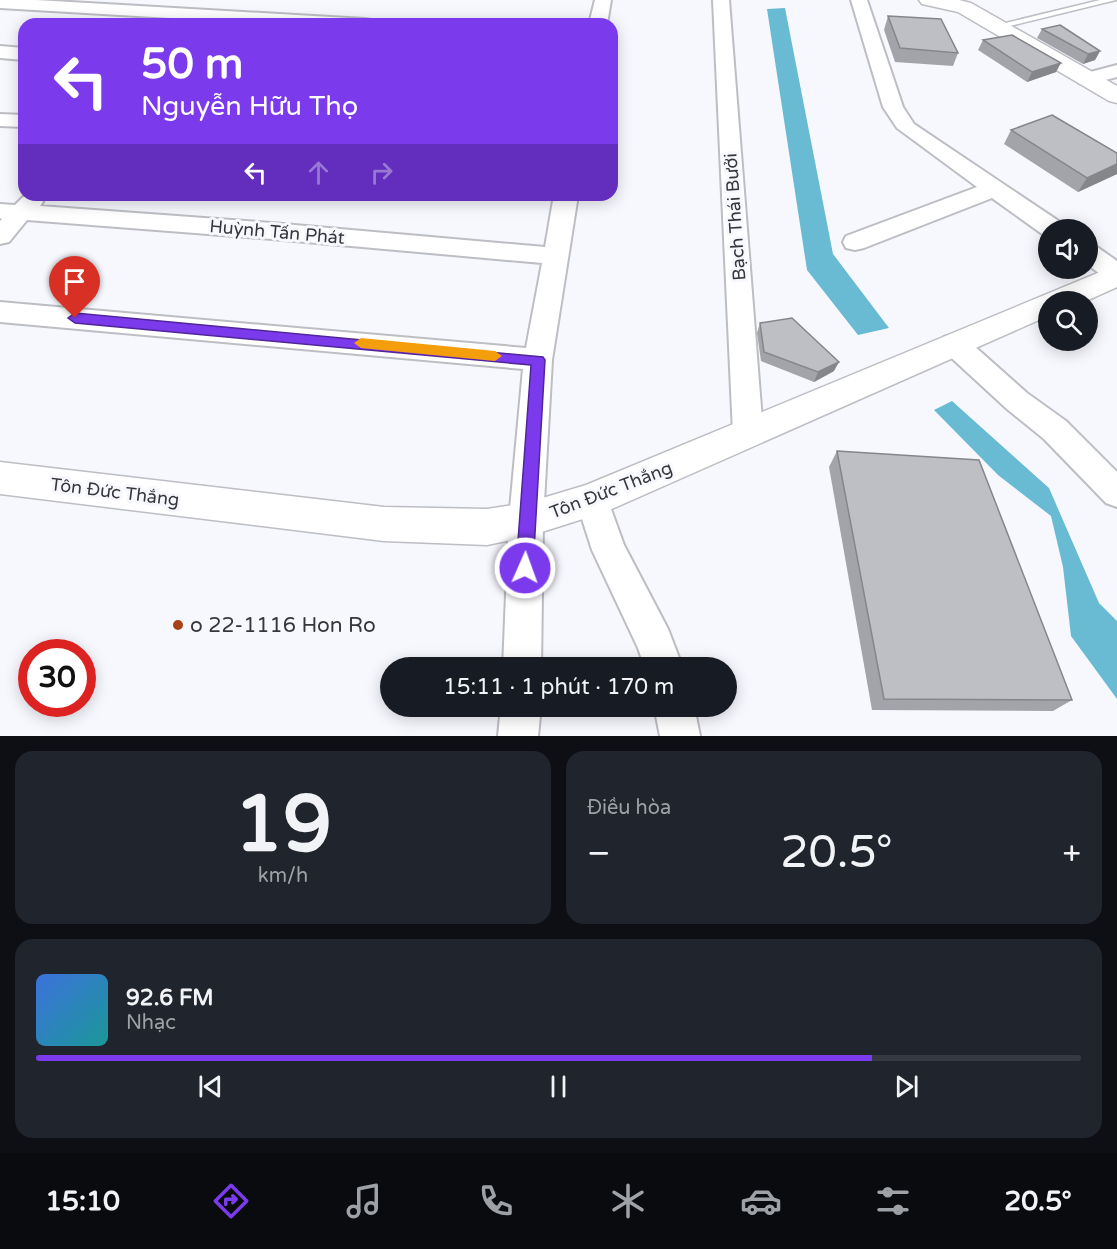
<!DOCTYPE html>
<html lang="vi">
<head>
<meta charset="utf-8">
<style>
  body { margin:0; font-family:"Varela Round",sans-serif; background:#20242c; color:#f1f3f6; height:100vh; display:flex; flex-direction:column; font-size:22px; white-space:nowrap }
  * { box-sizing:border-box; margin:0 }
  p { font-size:20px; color:#9ea1a6 }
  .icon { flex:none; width:33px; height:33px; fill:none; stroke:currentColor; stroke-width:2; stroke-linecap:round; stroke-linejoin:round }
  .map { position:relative; height:736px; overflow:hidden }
  .side { display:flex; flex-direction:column; gap:15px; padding:15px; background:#0d0f14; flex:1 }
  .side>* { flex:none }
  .top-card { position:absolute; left:18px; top:18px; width:600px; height:183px; border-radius:18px; box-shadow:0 3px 15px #0003; background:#7c3aed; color:#fff; overflow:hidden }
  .tools { position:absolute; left:1038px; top:219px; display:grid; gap:12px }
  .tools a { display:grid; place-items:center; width:60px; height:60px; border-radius:50%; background:#171b24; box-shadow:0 3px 15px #0003; font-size:30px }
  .speed { position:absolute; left:18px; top:639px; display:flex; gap:12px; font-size:30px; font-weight:700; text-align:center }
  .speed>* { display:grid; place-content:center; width:78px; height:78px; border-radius:50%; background:#171b24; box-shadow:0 3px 15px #0003; line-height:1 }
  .speed .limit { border:9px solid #d22; background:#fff; color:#111 }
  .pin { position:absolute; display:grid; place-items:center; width:51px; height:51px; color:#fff; margin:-62px -26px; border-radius:50% 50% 50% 0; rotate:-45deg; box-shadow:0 0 6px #0007 }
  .pin .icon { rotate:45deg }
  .me { position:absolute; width:66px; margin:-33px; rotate:2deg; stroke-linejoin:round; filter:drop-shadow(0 0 4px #0008) }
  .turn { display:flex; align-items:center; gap:21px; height:126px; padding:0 24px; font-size:27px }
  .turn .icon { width:78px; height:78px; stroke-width:2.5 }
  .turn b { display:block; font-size:42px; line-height:51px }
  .lanes { display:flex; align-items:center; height:57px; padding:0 24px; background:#0003; justify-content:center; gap:30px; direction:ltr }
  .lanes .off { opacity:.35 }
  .big { font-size:45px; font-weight:600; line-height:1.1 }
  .side .card { flex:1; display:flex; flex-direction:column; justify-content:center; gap:9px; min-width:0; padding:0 21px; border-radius:18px; background:#20242c }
  .side .dial { align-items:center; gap:0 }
  .dial b { font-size:78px; line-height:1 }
  .song { display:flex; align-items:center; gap:18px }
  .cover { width:72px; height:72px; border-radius:9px; background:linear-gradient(135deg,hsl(220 70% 55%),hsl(180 70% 35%)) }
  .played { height:6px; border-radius:3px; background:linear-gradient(90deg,#7c3aed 80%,#363941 80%) }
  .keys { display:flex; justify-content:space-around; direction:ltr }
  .heat { display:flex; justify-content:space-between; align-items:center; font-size:33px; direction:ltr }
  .side .tiles { flex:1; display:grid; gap:15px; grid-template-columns:1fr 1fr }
  .card:last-child { grid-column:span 2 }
  .trip { position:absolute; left:380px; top:657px; width:357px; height:60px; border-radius:30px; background:#171b24; box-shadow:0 3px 15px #0003; font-weight:600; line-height:60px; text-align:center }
  .tab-bar { display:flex; height:96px; justify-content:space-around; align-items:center; background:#090b0e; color:#9ea1a6 }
  .tab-bar .icon { width:42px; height:42px }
  .tab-bar .selected { color:#7c3aed }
  .tab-bar b { font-size:27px; color:#f1f3f6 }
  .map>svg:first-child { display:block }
  .water { fill:#68bbd2 }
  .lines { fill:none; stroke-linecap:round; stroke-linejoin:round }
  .service-casing { stroke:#bdbec4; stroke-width:3 }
  .minor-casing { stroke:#bdbec4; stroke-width:4 }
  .tertiary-casing { stroke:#bdbec4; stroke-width:3 }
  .secondary-casing { stroke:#bdbec4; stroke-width:3 }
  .service { fill:#fff; fill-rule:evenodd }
  .minor { fill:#fff; fill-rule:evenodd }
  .tertiary { fill:#fff; fill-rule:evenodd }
  .secondary { fill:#fff; fill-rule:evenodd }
  .wall { fill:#a3a4a9 }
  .shaded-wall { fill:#85868a }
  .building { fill:#bebfc5; stroke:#85868a; stroke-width:1.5 }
  .route { fill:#7c3aed; stroke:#51269a; stroke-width:1.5 }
  .slow { fill:#f59e0b }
  .poi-dot { fill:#a74118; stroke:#f7f8fe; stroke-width:2 }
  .labels { text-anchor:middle; stroke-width:6; stroke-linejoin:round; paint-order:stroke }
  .street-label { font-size:18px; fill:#37373a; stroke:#f7f8fe }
  .near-poi-label { font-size:21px; fill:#37373a; stroke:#f7f8fe; text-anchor:start }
</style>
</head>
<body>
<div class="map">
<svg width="1117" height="736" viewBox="0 0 1117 736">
  <rect width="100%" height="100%" fill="#f7f8fe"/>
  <g class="water">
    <polygon points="785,8 833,254 889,328 858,335 807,270 767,9"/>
    <polygon points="952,401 1049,488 1099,603 1117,621 1117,699 1071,636 1063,567 1051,516 998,475 934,410"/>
  </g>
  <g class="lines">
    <g class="service-casing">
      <polygon id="service" points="1100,0 1116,0 998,29 993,26"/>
    </g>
    <g class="minor-casing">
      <g id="minor">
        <polygon points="0,0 36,0 365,19 371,20 374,24 274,24 0,8"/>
        <polygon points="595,0 611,0 607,24 589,24"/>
        <polygon points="713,0 729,0 763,433 759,442 748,446 737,442 733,433"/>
        <polygon points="851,0 867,0 903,107 914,124 1063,224 1066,230 1048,230 1048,236 1045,236 992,198 864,248 855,250 846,248 843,242 846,236 977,187 897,128 883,107"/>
        <polygon points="0,46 24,48 24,60 0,58"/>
        <polygon points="1117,65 1117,77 1086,85 1079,83 1076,79 1079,75"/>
        <polygon points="0,114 24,115 24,127 0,126"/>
        <polygon points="32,195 39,197 43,202 40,206 272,223 545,247 554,195 578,195 552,360 543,520 541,668 503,668 509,520 523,369 0,322 0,302 526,348 542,263 272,239 27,220 9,242 0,244 0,221 2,219 0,218 0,204 15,205 23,197"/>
        <polygon points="1088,245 1097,247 1117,261 1117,283 1108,280 1088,265"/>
        <polygon points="954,334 964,337 1027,393 1066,421 1117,472 1117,507 1106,503 1044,439 1007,409 944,351 940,344 944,337"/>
        <polygon points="592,486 604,490 624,545 668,629 683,668 645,668 638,648 592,550 576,500 580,490"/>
        <polygon points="501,706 541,706 538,736 498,736"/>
        <polygon points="654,706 694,706 700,736 660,736"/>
      </g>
    </g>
    <g class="tertiary-casing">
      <polygon id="tertiary" points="919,0 959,0 971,3 1117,86 1117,103 1109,101 958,12 922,4"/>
    </g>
    <g class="secondary-casing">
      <polygon id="secondary" points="1117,265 1117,287 1084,302 1048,302 1048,316 605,512 526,537 487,545 384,541 0,494 0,462 384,507 487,509 526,503 586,485"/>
    </g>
    <use href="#service" class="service"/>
    <use href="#minor" class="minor"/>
    <use href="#tertiary" class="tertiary"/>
    <use href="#secondary" class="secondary"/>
  </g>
  <g class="wall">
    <polygon points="888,16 958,53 953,66 895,62 884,30"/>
    <polygon points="1042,29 1100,51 1095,60 1083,64 1037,38"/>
    <polygon points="983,40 1056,72 1027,82 978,50"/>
    <polygon points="1011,130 1117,153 1117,174 1078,192 1004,144"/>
    <polygon points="760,323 834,371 814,382 761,361 757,333"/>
    <polygon points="837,451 1072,700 1053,711 872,710 829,467"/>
  </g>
  <g class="shaded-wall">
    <polygon points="1100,51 1095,60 1083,64 1088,54"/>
    <polygon points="1061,63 1056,72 1027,82 1032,72"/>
    <polygon points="1117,164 1117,174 1078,192 1087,178"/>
    <polygon points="839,362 834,371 814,382 818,372"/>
  </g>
  <g class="building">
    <polygon points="888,16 941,19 958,53 900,48"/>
    <polygon points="1060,25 1100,51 1088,54 1042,29"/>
    <polygon points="1012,35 1061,63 1032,72 983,40"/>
    <polygon points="1052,115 1117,153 1117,164 1087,178 1011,130"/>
    <polygon points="792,318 839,362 818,372 764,352 760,323"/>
    <polygon points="837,451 979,460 1072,700 884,699"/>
  </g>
  <polygon class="route" points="75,313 543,357 545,360 533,568 530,574 525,576 519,574 516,568 531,365 75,323 68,318"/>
  <polygon class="slow" points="361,338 495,351 502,356 495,361 361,348 354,343"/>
  <circle class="poi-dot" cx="178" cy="625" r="6"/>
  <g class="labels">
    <g class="street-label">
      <text transform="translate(735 217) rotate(-94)" y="6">Bạch Thái Bưởi</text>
      <text transform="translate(277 232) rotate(5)" y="6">Huỳnh Tấn Phát</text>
      <text transform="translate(611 490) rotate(-21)" y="6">Tôn Đức Thắng</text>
      <text transform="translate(115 492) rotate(7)" y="6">Tôn Đức Thắng</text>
    </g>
    <g class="near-poi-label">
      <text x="190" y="632">o 22-1116 Hon Ro</text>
    </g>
  </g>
</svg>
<div class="tools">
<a><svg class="icon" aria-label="sound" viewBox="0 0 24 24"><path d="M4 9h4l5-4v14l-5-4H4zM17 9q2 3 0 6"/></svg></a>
<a><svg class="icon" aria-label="search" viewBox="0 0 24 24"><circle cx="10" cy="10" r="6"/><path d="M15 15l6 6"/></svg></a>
</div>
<div class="speed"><div class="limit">30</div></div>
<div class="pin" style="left:75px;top:318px;background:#d93025"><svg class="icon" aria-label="arrive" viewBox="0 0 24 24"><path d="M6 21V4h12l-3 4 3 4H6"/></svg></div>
<svg class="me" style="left:525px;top:568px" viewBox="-20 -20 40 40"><circle r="17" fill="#7c3aed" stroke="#fff" stroke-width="3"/><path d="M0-11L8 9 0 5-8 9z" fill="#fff"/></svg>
<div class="trip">15:11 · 1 phút · 170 m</div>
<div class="top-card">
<div class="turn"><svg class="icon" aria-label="left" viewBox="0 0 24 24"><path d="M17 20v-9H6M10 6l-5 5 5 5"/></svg><div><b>50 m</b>Nguyễn Hữu Thọ</div></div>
<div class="lanes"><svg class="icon" aria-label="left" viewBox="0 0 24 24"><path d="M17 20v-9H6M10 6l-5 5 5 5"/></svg><svg class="icon off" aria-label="ahead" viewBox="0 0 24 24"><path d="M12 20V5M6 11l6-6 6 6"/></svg><svg class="icon off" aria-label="right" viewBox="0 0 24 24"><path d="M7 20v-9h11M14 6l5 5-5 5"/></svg></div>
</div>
</div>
<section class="side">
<div class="tiles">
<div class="card dial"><b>19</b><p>km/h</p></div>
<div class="card"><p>Điều hòa</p>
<div class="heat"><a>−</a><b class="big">20.5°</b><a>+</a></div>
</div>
<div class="card">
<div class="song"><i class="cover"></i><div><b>92.6 FM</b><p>Nhạc</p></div></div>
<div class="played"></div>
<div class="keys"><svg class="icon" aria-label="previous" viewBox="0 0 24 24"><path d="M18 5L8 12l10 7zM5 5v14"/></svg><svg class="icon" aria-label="pause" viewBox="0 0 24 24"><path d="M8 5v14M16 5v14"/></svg><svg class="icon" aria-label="next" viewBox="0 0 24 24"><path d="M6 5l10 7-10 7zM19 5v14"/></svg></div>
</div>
</div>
</section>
<nav class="tab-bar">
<b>15:10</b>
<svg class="icon selected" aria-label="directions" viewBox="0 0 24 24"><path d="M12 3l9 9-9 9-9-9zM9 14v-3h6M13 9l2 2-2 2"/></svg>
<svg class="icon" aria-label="music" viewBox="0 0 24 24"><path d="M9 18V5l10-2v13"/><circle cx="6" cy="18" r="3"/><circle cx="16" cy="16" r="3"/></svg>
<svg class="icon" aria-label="phone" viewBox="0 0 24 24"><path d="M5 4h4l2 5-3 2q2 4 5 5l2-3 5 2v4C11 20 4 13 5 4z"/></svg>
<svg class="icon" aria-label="climate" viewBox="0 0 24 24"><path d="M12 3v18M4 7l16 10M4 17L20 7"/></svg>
<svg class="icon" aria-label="car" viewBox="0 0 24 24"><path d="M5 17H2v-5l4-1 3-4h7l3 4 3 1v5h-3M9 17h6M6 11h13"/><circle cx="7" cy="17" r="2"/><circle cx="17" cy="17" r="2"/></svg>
<svg class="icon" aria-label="filters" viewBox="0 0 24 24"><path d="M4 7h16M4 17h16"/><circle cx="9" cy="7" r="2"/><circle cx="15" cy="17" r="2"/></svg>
<b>20.5°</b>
</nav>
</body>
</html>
